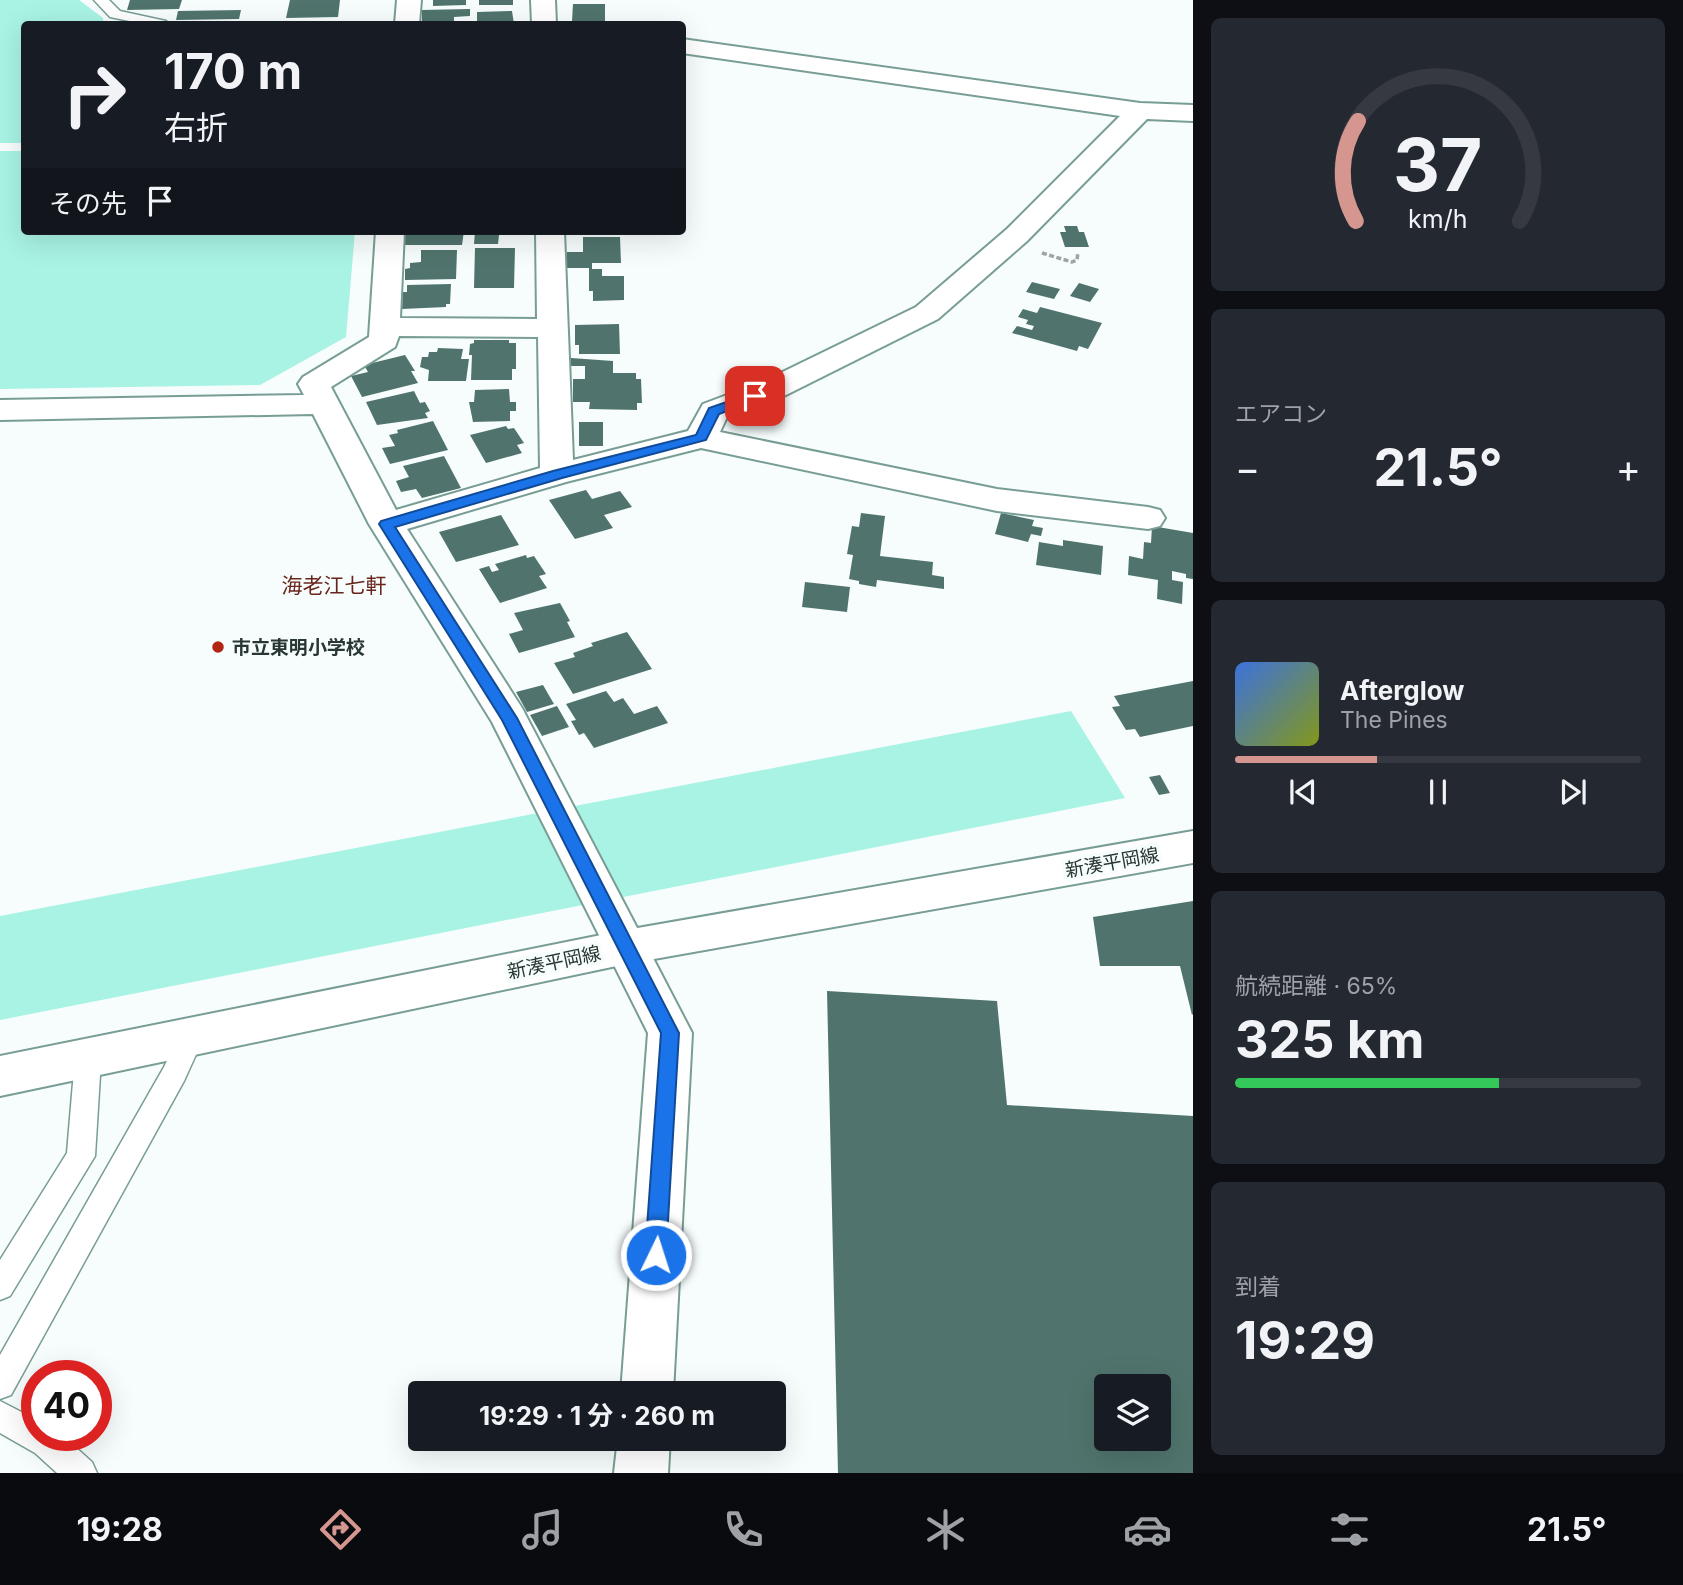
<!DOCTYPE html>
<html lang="ja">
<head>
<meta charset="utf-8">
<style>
  body { margin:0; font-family:Inter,"Noto Sans JP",sans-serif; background:#242831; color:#f1f3f6; height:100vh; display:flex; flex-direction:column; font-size:26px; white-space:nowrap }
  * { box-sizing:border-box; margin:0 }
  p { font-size:23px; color:#9ea1a6 }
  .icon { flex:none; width:38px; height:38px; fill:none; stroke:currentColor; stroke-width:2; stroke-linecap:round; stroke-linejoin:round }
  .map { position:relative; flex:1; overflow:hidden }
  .sheet { display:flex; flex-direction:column; gap:18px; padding:18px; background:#0d0f14; width:490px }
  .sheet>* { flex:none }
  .guide { position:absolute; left:21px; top:21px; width:665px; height:214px; border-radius:7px; box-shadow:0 7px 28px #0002; background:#171b24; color:#f1f3f6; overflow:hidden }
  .fabs { position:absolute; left:1094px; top:1374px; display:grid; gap:14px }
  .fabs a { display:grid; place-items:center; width:77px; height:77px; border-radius:7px; background:#171b24; box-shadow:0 7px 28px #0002; font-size:35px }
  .speed { position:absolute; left:21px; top:1360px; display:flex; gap:14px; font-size:35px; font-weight:700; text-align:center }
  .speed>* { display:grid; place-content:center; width:91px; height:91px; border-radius:50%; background:#171b24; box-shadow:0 7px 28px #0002; line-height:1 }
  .speed .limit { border:10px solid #d22; background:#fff; color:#111 }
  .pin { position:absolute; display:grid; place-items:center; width:60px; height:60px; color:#fff; margin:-30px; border-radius:14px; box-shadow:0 4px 10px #0006 }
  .me { position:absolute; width:77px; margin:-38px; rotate:4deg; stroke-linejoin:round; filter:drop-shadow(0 0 5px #0008) }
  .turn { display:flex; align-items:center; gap:24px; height:147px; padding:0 28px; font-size:32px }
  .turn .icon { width:91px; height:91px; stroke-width:2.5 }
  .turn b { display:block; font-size:49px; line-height:60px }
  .then { display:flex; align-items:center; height:66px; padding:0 28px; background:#0003; gap:14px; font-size:26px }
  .big { font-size:52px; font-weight:700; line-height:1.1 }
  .sheet .widget { flex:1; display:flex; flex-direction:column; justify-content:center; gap:10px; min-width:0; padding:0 24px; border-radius:10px; background:#242831 }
  .sheet .dial { align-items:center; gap:0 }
  .dial svg { height:182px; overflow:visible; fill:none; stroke:#363941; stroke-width:7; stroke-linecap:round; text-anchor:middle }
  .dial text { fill:#f1f3f6; stroke:none }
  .song { display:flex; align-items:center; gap:21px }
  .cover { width:84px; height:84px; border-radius:10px; background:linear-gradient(135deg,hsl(220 70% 55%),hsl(70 70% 35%)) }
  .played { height:7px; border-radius:4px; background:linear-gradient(90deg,#d59690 35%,#363941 35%) }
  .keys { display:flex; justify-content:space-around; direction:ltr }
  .heat { display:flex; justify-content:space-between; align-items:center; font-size:38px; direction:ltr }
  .charge { height:10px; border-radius:5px; background:linear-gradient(90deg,#34c759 65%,#363941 0) }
  .trip { position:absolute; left:408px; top:1381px; width:378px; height:70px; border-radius:7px; background:#171b24; box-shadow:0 7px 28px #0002; font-weight:700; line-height:70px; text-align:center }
  .tab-bar { display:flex; height:112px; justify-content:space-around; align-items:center; background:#090b0e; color:#9ea1a6 }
  .tab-bar .icon { width:49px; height:49px }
  .tab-bar .selected { color:#d59690 }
  .tab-bar b { font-size:32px; color:#f1f3f6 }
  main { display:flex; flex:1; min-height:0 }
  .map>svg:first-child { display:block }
  .green { fill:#a8f3e4 }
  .building { fill:#50746d; fill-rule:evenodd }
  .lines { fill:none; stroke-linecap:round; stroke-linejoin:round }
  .service-casing { stroke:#789d95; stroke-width:3 }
  .minor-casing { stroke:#789d95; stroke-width:4 }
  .tertiary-casing { stroke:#789d95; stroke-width:4 }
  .primary-casing { stroke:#789d95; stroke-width:4 }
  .path { stroke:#9ba6a4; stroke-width:3.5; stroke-dasharray:5 2.5; stroke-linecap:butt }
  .service { fill:#fff; fill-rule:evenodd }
  .minor { fill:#fff; fill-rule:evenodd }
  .tertiary { fill:#fff; fill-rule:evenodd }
  .primary { fill:#fff; fill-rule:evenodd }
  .route { fill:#1a73e8; stroke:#114b97; stroke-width:2 }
  .poi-dot { fill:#b22513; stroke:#f6fdfc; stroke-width:2.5 }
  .labels { text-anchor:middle; stroke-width:7; stroke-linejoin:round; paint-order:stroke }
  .poi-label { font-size:19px; font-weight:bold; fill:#283734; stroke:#f6fdfc; text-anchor:start }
  .street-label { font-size:19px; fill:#283734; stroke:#f6fdfc }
  .neighbourhood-label { font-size:21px; fill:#69251b; stroke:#f6fdfc }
</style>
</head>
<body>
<main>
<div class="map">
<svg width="1193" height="1473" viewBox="0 0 1193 1473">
  <rect width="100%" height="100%" fill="#f6fdfc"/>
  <g class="green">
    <polygon points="0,0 79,0 103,18 104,24 24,24 24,143 0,143"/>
    <polygon points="0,151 24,151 24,231 355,231 346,337 260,385 0,389"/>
    <polygon points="1071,711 1125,798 0,1020 0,916"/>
  </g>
  <g class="building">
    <polygon points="130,0 182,0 179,9 127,10"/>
    <polygon points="290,0 340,0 338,17 286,18"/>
    <polygon points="433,0 466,0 466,5 433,6"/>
    <rect x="479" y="0" width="34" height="5"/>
    <polygon points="573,4 605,4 605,23 572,21"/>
    <polygon points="470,9 470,16 454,17 454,24 422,24 422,10"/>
    <polygon points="241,10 239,19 176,20 178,11"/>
    <polygon points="512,11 514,24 477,24 477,12"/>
    <polygon points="1064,226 1077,226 1079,232 1084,232 1089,247 1065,247 1060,232 1066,232"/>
    <polygon points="405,231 464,231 462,245 403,245"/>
    <polygon points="475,231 510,231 510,235 499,235 498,244 474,244"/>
    <rect x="569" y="231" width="42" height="3"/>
    <polygon points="583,237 620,237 621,263 592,263 592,269 602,269 602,276 624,276 624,300 593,301 593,291 589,291 589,268 567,268 567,252 583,252"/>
    <polygon points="475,248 515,248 514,288 474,288"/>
    <polygon points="421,250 457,250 456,279 405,280 405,269 410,268 410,263 421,262"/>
    <polygon points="1032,282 1060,289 1054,299 1026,292"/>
    <polygon points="1079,283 1099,289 1090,302 1070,296"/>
    <polygon points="451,284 450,304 446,304 446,307 402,309 403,292 407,292 407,285"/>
    <polygon points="1040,307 1102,323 1088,349 1079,346 1077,351 1012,333 1017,326 1032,330 1034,326 1026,324 1028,320 1018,317 1023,309 1037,313"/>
    <polygon points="619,324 620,354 579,354 579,345 575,345 575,325"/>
    <polygon points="474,340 509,340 509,343 516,343 516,369 512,369 512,380 471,380 472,355 469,355 470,344 474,343"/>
    <polygon points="438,348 463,349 461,359 469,359 466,381 428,381 429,370 420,367 422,357 428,357 429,352 437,352"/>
    <polygon points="405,355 415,371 411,371 418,383 362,397 351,376 368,372 364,365"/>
    <polygon points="571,358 613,361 613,373 636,373 636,379 641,379 642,403 637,403 637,410 589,409 590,402 573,402 573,379 585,379 585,366 571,366"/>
    <polygon points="509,389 510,402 516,402 516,411 510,411 510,421 473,422 469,402 474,402 475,390"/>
    <polygon points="414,391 420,403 425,402 430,411 425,413 428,418 377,425 366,402"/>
    <polygon points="433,421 448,450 390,464 382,448 395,446 389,435 398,433 397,430"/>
    <rect x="579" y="422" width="24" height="24"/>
    <polygon points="506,426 508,429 514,428 524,443 517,445 522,453 486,463 470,435"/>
    <polygon points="444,456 461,488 422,498 416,489 401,492 396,481 409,477 403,466"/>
    <polygon points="586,490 592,499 620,491 632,507 604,515 613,528 575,539 549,500"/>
    <polygon points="861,513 885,516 880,556 933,562 932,575 944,577 944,589 877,580 876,587 859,584 859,581 849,579 853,555 847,554 852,526 859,527"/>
    <polygon points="1001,513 1034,520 1032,526 1043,528 1041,536 1031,534 1028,542 995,534"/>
    <polygon points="501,515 519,545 456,562 439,532"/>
    <polygon points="1152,526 1193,533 1193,579 1186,578 1186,574 1172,571 1172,580 1183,582 1182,604 1157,599 1158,580 1128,575 1129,556 1143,559 1144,542 1151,543"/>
    <polygon points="1063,540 1103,546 1101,575 1036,565 1039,542 1063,546"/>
    <polygon points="526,555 527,558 534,556 546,574 539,576 547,588 500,603 479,569 489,566 492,572 499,570 495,564"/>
    <polygon points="805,582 850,587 847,612 802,607"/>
    <polygon points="560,603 570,621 567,622 575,637 519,653 509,634 523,630 514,613"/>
    <polygon points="627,632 652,669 573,694 554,663 575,657 573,653 593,646 591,643"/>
    <polygon points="1193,681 1193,726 1140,737 1135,729 1126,730 1112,707 1120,706 1114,696"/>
    <polygon points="543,685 554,704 527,712 516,692"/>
    <polygon points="606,691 614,702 623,698 634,714 657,706 668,723 594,748 584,733 579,735 571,721 576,720 566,704"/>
    <polygon points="557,706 569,727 542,736 530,715"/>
    <polygon points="1160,775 1170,793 1159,795 1149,777"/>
    <polygon points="1193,901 1193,1014 1192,1015 1180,966 1100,966 1093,917"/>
    <path d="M827 991 997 1001 1007 1105 1193 1116V1473H838ZM1106 1386H1158V1438H1106Z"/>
  </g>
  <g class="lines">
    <g class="service-casing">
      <g id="service">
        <polygon points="94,0 109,0 120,11 166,21 168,24 144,24 110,17"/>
        <polygon points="191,1026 200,1029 204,1037 184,1081 11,1395 0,1399 0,1355 164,1067 182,1029"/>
        <polygon points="88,1048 97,1051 101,1059 95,1156 10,1296 0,1300 0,1260 67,1153 75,1059 79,1051"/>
        <polygon points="0,1401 37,1420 37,1435 62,1435 92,1462 97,1473 57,1473 35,1453 0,1433"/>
      </g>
    </g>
    <g class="minor-casing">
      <g id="minor">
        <polygon points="397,0 421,0 419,24 395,24"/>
        <polygon points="531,0 555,0 556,24 532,24"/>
        <path d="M682 39 1140 103 1193 105V121L1147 119 1027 241 938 319 786 395 727 417 720 432 997 489 1148 507 1160 510 1165 518 1160 526 1148 529 997 511 701 448 566 482 407 529 522 708 647 947 641 959 626 964 611 959 492 722 369 524 313 414 0 420V400L304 395 298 384 303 377 369 337 376 231H404L400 318 537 319 536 231H564L573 460 688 431 703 404 764 381 916 307 1007 229 1120 116 682 53ZM399 336 538 337 540 468 396 510 331 387 395 347Z"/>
      </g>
    </g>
    <g class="tertiary-casing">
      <g id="tertiary">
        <polygon points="626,930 641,935 692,1033 673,1393 621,1393 648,1033 605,947 611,935"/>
        <polygon points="618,1438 670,1438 668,1473 614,1473"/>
      </g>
    </g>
    <g class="primary-casing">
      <polygon id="primary" points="1193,831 1193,863 626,964 0,1096 0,1056 626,930"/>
    </g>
    <polyline class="path" points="1042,253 1072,262 1077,260 1078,252"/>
    <use href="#service" class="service"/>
    <use href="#minor" class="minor"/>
    <use href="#tertiary" class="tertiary"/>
    <use href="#primary" class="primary"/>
  </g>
  <polygon class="route" points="755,392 761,396 759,399 719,414 706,440 562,478 395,527 517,718 679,1033 666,1255 663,1261 656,1264 648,1261 645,1255 661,1033 502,720 379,524 381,521 553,471 696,435 709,408"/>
  <circle class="poi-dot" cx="218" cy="647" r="7"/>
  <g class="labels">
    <g class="poi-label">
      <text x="232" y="654">市立東明小学校</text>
    </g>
    <g class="street-label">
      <text transform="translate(1112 862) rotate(-10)" y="7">新湊平岡線</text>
      <text transform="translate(554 962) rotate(-12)" y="7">新湊平岡線</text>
    </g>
    <g class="neighbourhood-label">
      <text x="334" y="593">海老江七軒</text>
    </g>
  </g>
</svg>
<div class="fabs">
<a><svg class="icon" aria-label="layers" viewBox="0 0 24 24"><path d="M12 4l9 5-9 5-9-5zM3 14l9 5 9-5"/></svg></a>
</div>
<div class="speed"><div class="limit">40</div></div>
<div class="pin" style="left:755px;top:396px;background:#d93025"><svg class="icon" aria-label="arrive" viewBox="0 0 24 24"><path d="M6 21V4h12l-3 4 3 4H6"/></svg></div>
<svg class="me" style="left:656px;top:1255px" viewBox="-20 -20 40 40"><circle r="17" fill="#1a73e8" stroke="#fff" stroke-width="3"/><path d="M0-11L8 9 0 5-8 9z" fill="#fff"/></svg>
<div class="trip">19:29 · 1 分 · 260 m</div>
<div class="guide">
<div class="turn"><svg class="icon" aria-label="right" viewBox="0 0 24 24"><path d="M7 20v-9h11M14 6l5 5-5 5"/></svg><div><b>170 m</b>右折</div></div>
<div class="then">その先<svg class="icon" aria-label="arrive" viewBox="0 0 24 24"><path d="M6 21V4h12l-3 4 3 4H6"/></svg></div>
</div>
</div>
<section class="sheet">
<div class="widget dial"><svg viewBox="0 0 100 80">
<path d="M14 69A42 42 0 1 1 86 69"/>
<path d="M14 69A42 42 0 0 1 15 25" stroke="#d59690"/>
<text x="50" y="56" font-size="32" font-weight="700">37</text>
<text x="50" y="72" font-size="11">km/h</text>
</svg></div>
<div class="widget"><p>エアコン</p>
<div class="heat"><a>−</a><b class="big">21.5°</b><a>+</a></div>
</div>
<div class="widget">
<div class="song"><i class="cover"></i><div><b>Afterglow</b><p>The Pines</p></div></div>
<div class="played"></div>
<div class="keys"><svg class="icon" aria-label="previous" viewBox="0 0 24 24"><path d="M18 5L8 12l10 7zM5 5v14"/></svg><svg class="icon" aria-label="pause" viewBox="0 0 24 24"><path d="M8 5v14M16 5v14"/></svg><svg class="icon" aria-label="next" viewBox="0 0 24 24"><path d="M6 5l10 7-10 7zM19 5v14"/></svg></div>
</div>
<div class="widget"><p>航続距離 · 65%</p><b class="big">325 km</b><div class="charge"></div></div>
<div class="widget"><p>到着</p><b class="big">19:29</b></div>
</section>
</main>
<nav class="tab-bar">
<b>19:28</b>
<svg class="icon selected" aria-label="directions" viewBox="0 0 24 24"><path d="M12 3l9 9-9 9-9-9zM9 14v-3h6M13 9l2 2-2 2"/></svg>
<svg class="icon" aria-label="music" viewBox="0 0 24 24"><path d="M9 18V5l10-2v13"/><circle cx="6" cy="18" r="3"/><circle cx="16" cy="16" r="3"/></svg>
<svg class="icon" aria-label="phone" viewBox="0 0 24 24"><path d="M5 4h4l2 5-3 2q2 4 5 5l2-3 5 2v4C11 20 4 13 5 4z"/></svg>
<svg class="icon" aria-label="climate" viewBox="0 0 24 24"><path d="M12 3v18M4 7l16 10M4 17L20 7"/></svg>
<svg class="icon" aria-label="car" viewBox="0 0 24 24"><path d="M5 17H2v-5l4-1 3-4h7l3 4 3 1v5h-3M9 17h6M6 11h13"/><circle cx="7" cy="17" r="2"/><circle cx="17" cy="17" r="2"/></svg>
<svg class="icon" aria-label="filters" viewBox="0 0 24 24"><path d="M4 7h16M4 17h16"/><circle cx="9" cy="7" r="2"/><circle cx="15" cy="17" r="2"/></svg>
<b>21.5°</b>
</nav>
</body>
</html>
